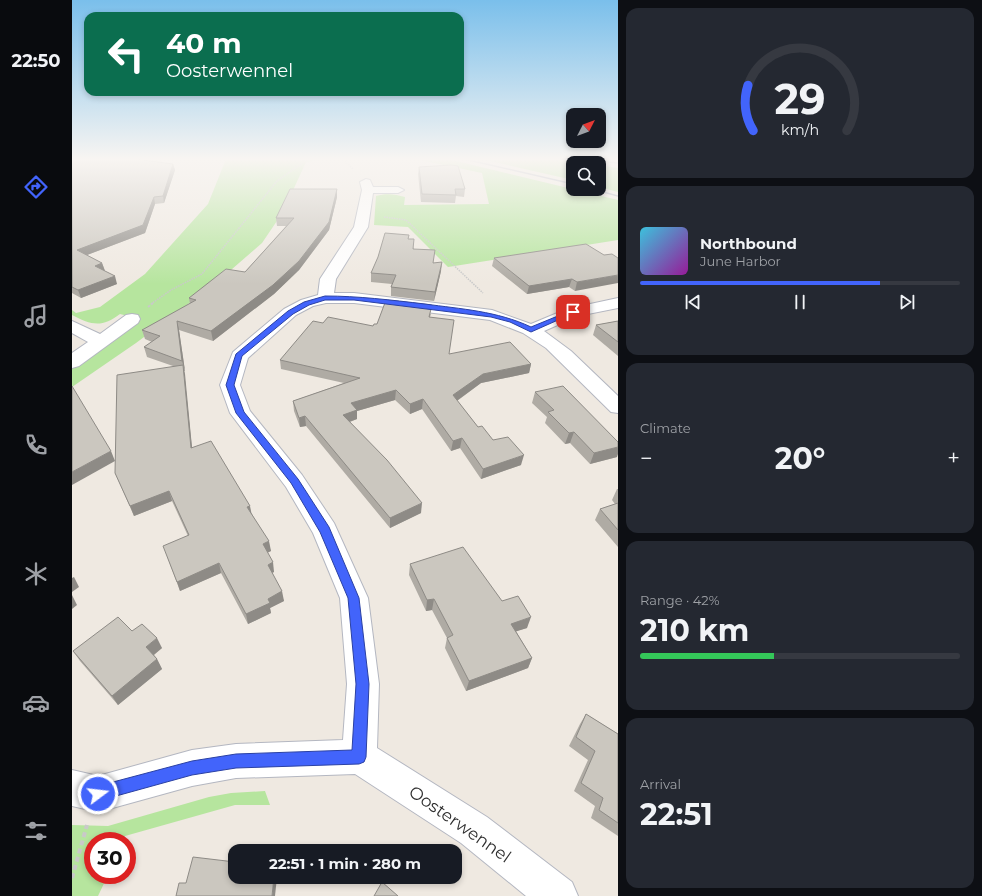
<!DOCTYPE html>
<html lang="en">
<head>
<meta charset="utf-8">
<style>
  body { margin:0; font-family:Montserrat,sans-serif; background:#242831; color:#f1f3f6; height:100vh; display:flex; flex-direction:column; font-size:15px; white-space:nowrap }
  * { box-sizing:border-box; margin:0 }
  p { font-size:13px; color:#9ea1a6 }
  .icon { flex:none; width:22px; height:22px; fill:none; stroke:currentColor; stroke-width:2; stroke-linecap:round; stroke-linejoin:round }
  .map { position:relative; flex:1; overflow:hidden }
  .sheet { display:flex; flex-direction:column; gap:8px; padding:8px; background:#0d0f14; width:364px }
  .sheet>* { flex:none }
  .hud { position:absolute; left:12px; top:12px; width:380px; height:84px; border-radius:12px; box-shadow:0 2px 6px #0003; background:#0b6e4f; color:#fff; overflow:hidden }
  .needle { width:26px; rotate:48deg }
  .tools { position:absolute; left:494px; top:108px; display:grid; gap:8px }
  .tools a { display:grid; place-items:center; width:40px; height:40px; border-radius:8px; background:#171b24; box-shadow:0 2px 6px #0003; font-size:20px }
  .speed { position:absolute; left:12px; top:832px; display:flex; gap:8px; font-size:20px; font-weight:700; text-align:center }
  .speed>* { display:grid; place-content:center; width:52px; height:52px; border-radius:50%; background:#171b24; box-shadow:0 2px 6px #0003; line-height:1 }
  .speed .limit { border:6px solid #d22; background:#fff; color:#111 }
  .pin { position:absolute; display:grid; place-items:center; width:34px; height:34px; color:#fff; margin:-17px; border-radius:8px; box-shadow:0 2px 6px #0006 }
  .me { position:absolute; width:44px; margin:-22px; rotate:75deg; stroke-linejoin:round; filter:drop-shadow(0 0 3px #0008) }
  .turn { display:flex; align-items:center; gap:14px; height:84px; padding:0 16px; font-size:18px }
  .turn .icon { width:52px; height:52px; stroke-width:2.5 }
  .turn b { display:block; font-size:28px; line-height:34px }
  .big { font-size:30px; font-weight:700; line-height:1.1 }
  .sheet .tile { flex:1; display:flex; flex-direction:column; justify-content:center; gap:6px; min-width:0; padding:0 14px; border-radius:12px; background:#242831 }
  .sheet .dial { align-items:center; gap:0 }
  .dial svg { height:104px; overflow:visible; fill:none; stroke:#363941; stroke-width:7; stroke-linecap:round; text-anchor:middle }
  .dial text { fill:#f1f3f6; stroke:none }
  .song { display:flex; align-items:center; gap:12px }
  .cover { width:48px; height:48px; border-radius:6px; background:linear-gradient(135deg,hsl(190 70% 55%),hsl(300 70% 35%)) }
  .played { height:4px; border-radius:2px; background:linear-gradient(90deg,#4264fb 75%,#363941 75%) }
  .keys { display:flex; justify-content:space-around; direction:ltr }
  .heat { display:flex; justify-content:space-between; align-items:center; font-size:22px; direction:ltr }
  .charge { height:6px; border-radius:3px; background:linear-gradient(90deg,#34c759 42%,#363941 0) }
  .trip { position:absolute; left:156px; top:844px; width:234px; height:40px; border-radius:12px; background:#171b24; box-shadow:0 2px 6px #0003; font-weight:700; line-height:40px; text-align:center }
  main { display:flex; flex:1; min-height:0 }
  .menu { display:flex; flex-direction:column; width:72px; justify-content:space-around; align-items:center; background:#090b0e; color:#9ea1a6 }
  .menu .icon { width:28px; height:28px }
  .menu .on { color:#4264fb }
  .menu b { font-size:18px; color:#f1f3f6 }
  .map>svg:first-child { display:block }
  .green { fill:#b6e59e }
  .lines { fill:none; stroke-linecap:round; stroke-linejoin:round }
  .street-casing { stroke:#b4b7c1; stroke-width:2 }
  .path-far2 { stroke:#c9c9c9; stroke-width:1.5; stroke-dasharray:1.5 1; stroke-linecap:butt }
  .path-far1 { stroke:#c9c9c9; stroke-width:2; stroke-dasharray:2.5 1.5; stroke-linecap:butt }
  .path { stroke:#c9c9c9; stroke-width:4; stroke-dasharray:5 3.5; stroke-linecap:butt }
  .street { fill:#fff; fill-rule:evenodd }
  .rail { stroke:#a3a6b8; stroke-width:1.5 }
  .wall { fill:#afaba4 }
  .shaded-wall { fill:#8e8b86 }
  .building { fill:#cbc7bf; stroke:#8e8b86 }
  .route { fill:#4264fb; stroke:#2b41a3 }
  .labels { text-anchor:middle; stroke-width:3; stroke-linejoin:round; paint-order:stroke }
  .near-street-label { font-size:17px; fill:#2e2e2e; stroke:#fff }
</style>
</head>
<body>
<main>
<nav class="menu">
<b>22:50</b>
<svg class="icon on" aria-label="directions" viewBox="0 0 24 24"><path d="M12 3l9 9-9 9-9-9zM9 14v-3h6M13 9l2 2-2 2"/></svg>
<svg class="icon" aria-label="music" viewBox="0 0 24 24"><path d="M9 18V5l10-2v13"/><circle cx="6" cy="18" r="3"/><circle cx="16" cy="16" r="3"/></svg>
<svg class="icon" aria-label="phone" viewBox="0 0 24 24"><path d="M5 4h4l2 5-3 2q2 4 5 5l2-3 5 2v4C11 20 4 13 5 4z"/></svg>
<svg class="icon" aria-label="climate" viewBox="0 0 24 24"><path d="M12 3v18M4 7l16 10M4 17L20 7"/></svg>
<svg class="icon" aria-label="car" viewBox="0 0 24 24"><path d="M5 17H2v-5l4-1 3-4h7l3 4 3 1v5h-3M9 17h6M6 11h13"/><circle cx="7" cy="17" r="2"/><circle cx="17" cy="17" r="2"/></svg>
<svg class="icon" aria-label="filters" viewBox="0 0 24 24"><path d="M4 7h16M4 17h16"/><circle cx="9" cy="7" r="2"/><circle cx="15" cy="17" r="2"/></svg>
</nav>
<div class="map">
<svg width="546" height="896" viewBox="0 0 546 896">
  <rect width="100%" height="100%" fill="#efe9e1"/>
  <g class="green">
    <path d="M154 159H252L234 162 211 212 190 243 144 283 64 343 0 387V367L68 319 48 314C30 328 19 325 0 315V310L4 313 28 307 73 274 136 204Z"/>
    <path d="M343 159 380 160 546 200V240L376 267 336 227 302 225 304 196C314 193 323 194 333 197L332 205 417 204 410 173Z"/>
    <polygon points="409,159 479,159 513,163 501,163 501,180"/>
    <polygon points="527,165 546,168 546,192 527,187"/>
    <polygon points="193,791 198,805 163,805 53,836 50,841 21,841 21,875 36,875 26,896 0,896 0,825 36,826 137,797 159,793"/>
  </g>
  <g class="lines">
    <g class="street-casing">
      <g id="street">
        <polygon points="294,179 298,180 301,187 326,187 332,190 326,193 301,193 296,227 264,279 262,293 282,293 420,310 459,324 495,309 546,298 546,308 506,316 472,331 499,351 546,396 546,413 539,412 474,348 451,333 418,320 282,303 254,303 241,306 224,315 176,358 168,385 178,411 230,475 262,523 296,598 307,684 305,748 415,817 500,882 506,896 454,896 389,843 283,774 164,778 120,786 26,812 0,806 0,770 26,776 120,750 164,744 271,740 275,684 268,598 241,533 214,487 158,413 148,385 161,352 212,309 229,300 246,295 248,279 282,227 290,190 288,182"/>
        <polygon points="60,314 66,315 68,319 66,323 7,366 0,368 0,353 16,342 0,333 0,321 28,334 54,315"/>
      </g>
    </g>
    <g class="path-far2">
      <polyline points="271,159 281,169"/>
      <polyline points="312,217 334,220 411,293"/>
      <polyline points="79,304 99,290 130,274 205,181 236,159"/>
    </g>
    <polyline class="path-far1" points="76,307 81,303"/>
    <polyline class="path" points="0,878 15,825"/>
    <use href="#street" class="street"/>
    <g class="rail">
      <polyline points="392,159 501,184"/>
      <polyline points="512,159 546,163"/>
      <polyline points="520,189 546,196"/>
    </g>
  </g>
  <g class="wall">
    <polygon points="0,159 101,164 103,170 92,203 83,204 73,233 15,255 30,263 33,271 45,284 9,298 0,293"/>
    <polygon points="347,167 393,189 392,197 384,196 383,203 349,202 346,174"/>
    <polygon points="265,189 265,197 257,230 227,270 202,294 141,341 107,330 113,371 112,371 120,448 180,514 199,551 195,553 202,572 200,573 212,601 198,608 199,613 176,624 149,573 108,591 95,556 116,536 100,501 62,516 43,473 101,366 75,357 72,347 80,342 73,339 70,330 118,304 117,298 173,272 214,226 205,226 204,218"/>
    <polygon points="337,239 342,249 362,263 369,271 362,301 319,296 319,287 320,284 299,282 299,273"/>
    <polygon points="532,255 503,291 497,287 455,294 420,266 422,258"/>
    <polygon points="359,314 358,317 377,354 459,364 457,373 409,383 385,401 406,427 449,465 409,479 388,448 379,451 350,409 338,414 323,400 285,411 285,419 278,422 349,513 318,528 234,426 228,427 222,411 221,401 272,383 209,369 208,360 251,323 301,326 305,324"/>
    <polygon points="546,321 546,356 521,335 524,325"/>
    <polygon points="463,392 545,457 518,464 498,443 493,444 473,423 475,417 460,403"/>
    <polygon points="545,489 546,489 546,547 523,520 528,509 543,504 540,500"/>
    <polygon points="338,564 430,601 455,628 444,631 460,658 456,668 394,691 373,648 375,638 360,610 354,611 337,575"/>
    <polygon points="60,631 90,648 82,655 85,659 90,669 46,705 8,661 1,651"/>
    <polygon points="514,714 546,734 546,836 519,818 523,806 502,791 516,760 497,746 508,724"/>
  </g>
  <g class="shaded-wall">
    <polygon points="101,164 103,170 92,203 91,196"/>
    <polygon points="265,189 265,197 257,230 227,270 202,294 141,341 139,331"/>
    <polygon points="82,197 83,204 73,233 7,258 5,250"/>
    <polygon points="370,262 369,271 362,301 363,292"/>
    <polygon points="30,263 33,271 23,266"/>
    <polygon points="546,275 546,283 503,291 505,282"/>
    <polygon points="43,276 45,284 9,298 6,290"/>
    <polygon points="500,279 497,287 455,294 457,286"/>
    <polygon points="105,321 107,330 113,371 110,361"/>
    <polygon points="459,364 457,373 409,383 379,405 381,395 411,374"/>
    <polygon points="111,365 113,374 121,458 119,448"/>
    <polygon points="324,390 323,400 285,411 285,419 271,424 271,415 279,403"/>
    <polygon points="351,399 350,409 338,414 338,404"/>
    <polygon points="233,416 234,426 228,427 227,418"/>
    <polygon points="502,432 498,443 493,444 497,433"/>
    <polygon points="390,438 388,448 379,451 381,441"/>
    <polygon points="546,447 546,454 545,457 518,464 522,453"/>
    <polygon points="39,451 43,461 0,485 0,472"/>
    <polygon points="452,455 449,465 409,479 411,469"/>
    <polygon points="97,491 100,501 62,516 58,506"/>
    <polygon points="350,503 349,513 318,528 318,518"/>
    <polygon points="178,506 180,516 175,507"/>
    <polygon points="197,541 199,551 192,554 191,544"/>
    <polygon points="201,562 202,572 197,574 196,565"/>
    <polygon points="147,563 149,573 108,591 105,582"/>
    <polygon points="2,577 7,587 0,592 0,578"/>
    <polygon points="210,591 212,601 198,608 199,613 176,624 174,614 196,599"/>
    <polygon points="0,595 5,605 0,609"/>
    <polygon points="362,599 360,610 354,611 355,600"/>
    <polygon points="459,617 455,628 436,634 439,624"/>
    <polygon points="85,638 90,648 79,657 74,647"/>
    <polygon points="460,658 456,668 394,691 397,681"/>
    <polygon points="85,659 90,669 46,705 40,696"/>
    <polygon points="202,877 205,877 203,896 200,896"/>
  </g>
  <g class="building">
    <polygon points="0,159 63,159 101,164 91,196 82,197 71,225 5,250 30,263 23,266 43,276 6,290 0,287"/>
    <polygon points="379,165 386,166 393,189 383,189 384,195 350,194 347,167"/>
    <polygon points="218,189 265,189 257,222 227,261 201,285 139,331 105,321 110,361 72,347 88,336 70,330 124,300 117,298 154,269 173,272 222,218 204,218"/>
    <polygon points="313,233 337,235 336,239 342,239 341,249 363,250 361,263 370,262 363,292 319,287 324,275 299,273 306,257"/>
    <polygon points="514,244 532,255 540,254 546,258 546,275 505,282 500,279 457,286 422,258"/>
    <polygon points="314,300 360,305 357,317 382,320 377,354 438,342 459,364 411,374 381,395 406,427 410,426 421,440 436,437 452,455 411,469 390,438 381,441 351,399 338,404 324,390 279,403 285,410 271,415 315,460 350,503 318,518 233,416 227,418 221,401 288,378 208,360 241,321 251,323 256,317 301,326 302,324 305,324"/>
    <polygon points="546,321 546,342 524,325"/>
    <polygon points="111,365 119,448 139,441 178,506 175,507 197,541 191,544 201,562 196,565 210,591 196,599 198,603 174,614 147,563 105,582 91,546 117,535 97,491 58,506 43,473 45,375"/>
    <polygon points="0,386 39,451 0,472"/>
    <polygon points="491,386 546,442 546,447 522,453 502,432 497,433 476,412 482,410 463,392"/>
    <polygon points="546,503 546,530 528,509"/>
    <polygon points="391,547 430,601 446,596 459,617 439,624 460,658 397,681 375,638 381,635 362,599 355,600 338,564"/>
    <polygon points="46,617 60,631 70,624 85,638 74,647 85,659 40,696 1,651"/>
    <polygon points="514,714 546,734 546,823 527,810 531,798 509,783 523,751 504,737"/>
    <polygon points="121,857 163,862 163,877 202,877 200,896 104,896 107,883 114,883"/>
    <polygon points="310,882 326,896 302,896"/>
  </g>
  <linearGradient id="sky" x2="0" y2="1"><stop stop-color="#7abfeb"/><stop offset="0.56" stop-color="#f8f5f2"/><stop offset="1" stop-color="#f8f5f2" stop-opacity="0"/></linearGradient>
  <rect width="546" height="284" fill="url(#sky)"/>
  <path class="route" d="M253 296C286 296 319 300 353 304 389 309 425 311 459 327L498 311 504 312 459 332 438 322 419 317 282 300H253L237 305 221 314 170 356 162 385 172 412 226 479 257 527 287 598 297 684 294 757 292 762 287 764 164 768 120 775 26 801 21 799 19 794 21 788 26 786 120 761 164 754 280 750 284 684 276 598 248 532 219 483 164 413 154 385 164 354 216 311 232 302Z"/>
  <g class="labels">
    <g class="near-street-label">
      <text transform="translate(388 824) rotate(35)" y="6">Oosterwennel</text>
    </g>
  </g>
</svg>
<div class="tools">
<a><svg class="needle" viewBox="-14 -14 28 28"><path d="M0-13l5 13h-10z" fill="#e53935"/><path d="M0 13l5-13h-10z" fill="#9ea1a6"/></svg></a>
<a><svg class="icon" aria-label="search" viewBox="0 0 24 24"><circle cx="10" cy="10" r="6"/><path d="M15 15l6 6"/></svg></a>
</div>
<div class="speed"><div class="limit">30</div></div>
<div class="pin" style="left:501px;top:312px;background:#d93025"><svg class="icon" aria-label="arrive" viewBox="0 0 24 24"><path d="M6 21V4h12l-3 4 3 4H6"/></svg></div>
<svg class="me" style="left:26px;top:794px" viewBox="-20 -20 40 40"><circle r="17" fill="#4264fb" stroke="#fff" stroke-width="3"/><path d="M0-11L8 9 0 5-8 9z" fill="#fff"/></svg>
<div class="trip">22:51 · 1 min · 280 m</div>
<div class="hud">
<div class="turn"><svg class="icon" aria-label="left" viewBox="0 0 24 24"><path d="M17 20v-9H6M10 6l-5 5 5 5"/></svg><div><b>40 m</b>Oosterwennel</div></div>
</div>
</div>
<section class="sheet">
<div class="tile dial"><svg viewBox="0 0 100 80">
<path d="M14 69A42 42 0 1 1 86 69"/>
<path d="M14 69A42 42 0 0 1 10 34" stroke="#4264fb"/>
<text x="50" y="56" font-size="32" font-weight="700">29</text>
<text x="50" y="72" font-size="11">km/h</text>
</svg></div>
<div class="tile">
<div class="song"><i class="cover"></i><div><b>Northbound</b><p>June Harbor</p></div></div>
<div class="played"></div>
<div class="keys"><svg class="icon" aria-label="previous" viewBox="0 0 24 24"><path d="M18 5L8 12l10 7zM5 5v14"/></svg><svg class="icon" aria-label="pause" viewBox="0 0 24 24"><path d="M8 5v14M16 5v14"/></svg><svg class="icon" aria-label="next" viewBox="0 0 24 24"><path d="M6 5l10 7-10 7zM19 5v14"/></svg></div>
</div>
<div class="tile"><p>Climate</p>
<div class="heat"><a>−</a><b class="big">20°</b><a>+</a></div>
</div>
<div class="tile"><p>Range · 42%</p><b class="big">210 km</b><div class="charge"></div></div>
<div class="tile"><p>Arrival</p><b class="big">22:51</b></div>
</section>
</main>
</body>
</html>
